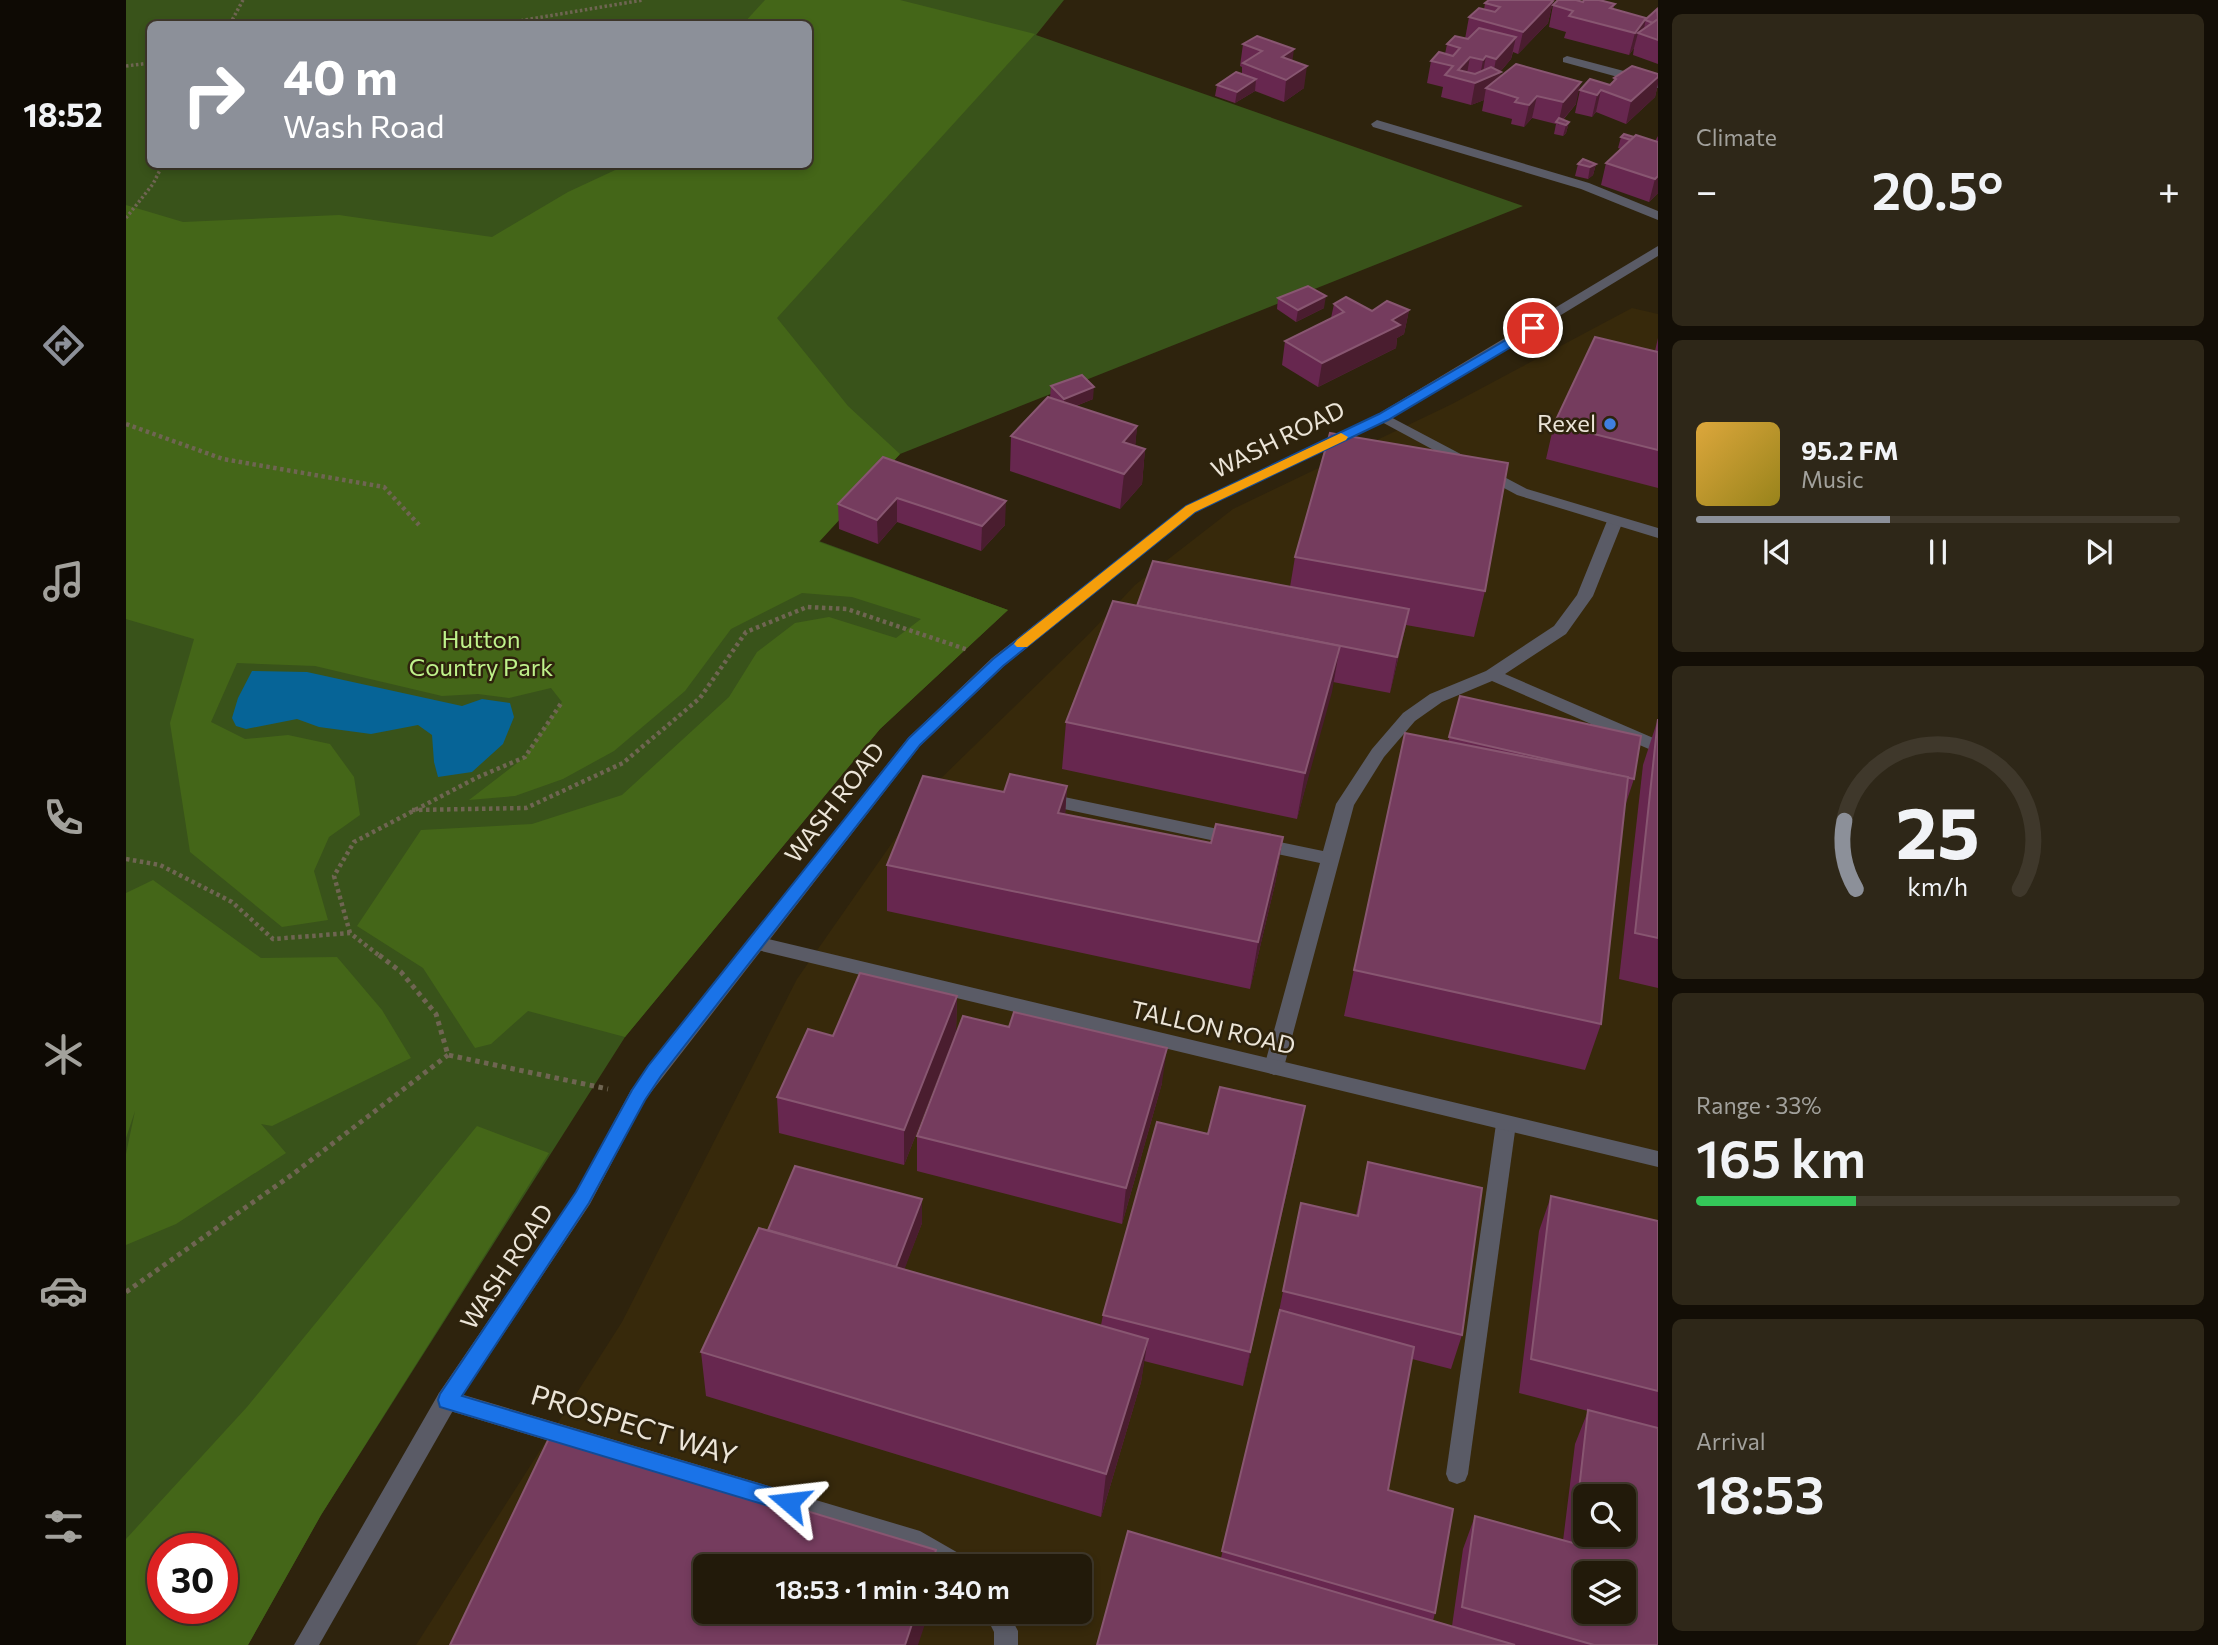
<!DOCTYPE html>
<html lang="en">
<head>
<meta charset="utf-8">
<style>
  body { margin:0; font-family:Commissioner,sans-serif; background:#2e2718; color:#f1f3f6; height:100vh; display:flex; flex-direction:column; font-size:26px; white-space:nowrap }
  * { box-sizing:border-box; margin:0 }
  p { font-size:23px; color:#a2a19c }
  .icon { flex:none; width:38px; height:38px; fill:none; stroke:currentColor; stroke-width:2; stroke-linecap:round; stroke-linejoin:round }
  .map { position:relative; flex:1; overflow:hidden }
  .sheet { display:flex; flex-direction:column; gap:14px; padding:14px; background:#130e06; width:560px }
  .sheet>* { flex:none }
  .top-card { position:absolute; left:21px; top:21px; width:665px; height:147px; border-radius:10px; box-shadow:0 4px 10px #0003,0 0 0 2px #3f382b; background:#8c9099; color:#fff; overflow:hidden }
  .buttons { position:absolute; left:1447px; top:1484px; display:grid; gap:14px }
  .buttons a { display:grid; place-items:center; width:63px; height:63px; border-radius:10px; background:#221a0a; box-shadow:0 4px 10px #0003,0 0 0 2px #3f382b; font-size:35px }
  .speed { position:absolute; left:21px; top:1533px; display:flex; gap:14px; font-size:35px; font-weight:700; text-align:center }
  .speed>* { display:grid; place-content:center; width:91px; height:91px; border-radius:50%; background:#221a0a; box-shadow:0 4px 10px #0003,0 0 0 2px #3f382b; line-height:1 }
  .speed .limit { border:10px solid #d22; background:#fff; color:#111 }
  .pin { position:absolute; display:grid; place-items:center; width:60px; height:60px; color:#fff; margin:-30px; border:4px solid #fff; border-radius:50%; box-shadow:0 2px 7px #0007 }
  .me { position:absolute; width:77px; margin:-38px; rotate:287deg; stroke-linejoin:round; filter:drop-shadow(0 0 5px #0008) }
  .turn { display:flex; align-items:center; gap:24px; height:147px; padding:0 21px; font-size:32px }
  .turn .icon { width:91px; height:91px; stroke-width:2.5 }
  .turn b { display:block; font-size:49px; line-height:60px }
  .big { font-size:52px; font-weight:600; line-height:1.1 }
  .sheet .widget { flex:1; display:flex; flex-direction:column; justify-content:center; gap:10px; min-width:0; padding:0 24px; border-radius:10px; background:#2e2718 }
  .sheet .dial { align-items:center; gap:0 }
  .dial svg { height:182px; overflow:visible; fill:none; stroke:#3f382b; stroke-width:7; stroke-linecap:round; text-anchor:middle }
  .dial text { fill:#f1f3f6; stroke:none }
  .song { display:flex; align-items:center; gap:21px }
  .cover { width:84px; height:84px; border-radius:10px; background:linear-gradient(135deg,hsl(40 70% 55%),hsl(50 70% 35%)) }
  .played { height:7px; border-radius:4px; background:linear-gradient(90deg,#8c9099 40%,#3f382b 40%) }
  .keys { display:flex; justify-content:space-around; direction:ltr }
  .heat { display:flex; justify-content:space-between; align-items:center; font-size:38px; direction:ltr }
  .charge { height:10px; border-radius:5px; background:linear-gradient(90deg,#34c759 33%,#3f382b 0) }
  .trip { position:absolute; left:567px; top:1554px; width:399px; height:70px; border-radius:10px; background:#221a0a; box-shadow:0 4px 10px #0003,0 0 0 2px #3f382b; font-weight:600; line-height:70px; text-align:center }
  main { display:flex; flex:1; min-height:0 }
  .dock { display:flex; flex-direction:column; width:126px; justify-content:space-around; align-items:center; background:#0e0a04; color:#a2a19c }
  .dock .icon { width:49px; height:49px }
  .dock .selected { color:#8c9099 }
  .dock b { font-size:32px; color:#f1f3f6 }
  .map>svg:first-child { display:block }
  .built { fill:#37290b; fill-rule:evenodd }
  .green { fill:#39531a; fill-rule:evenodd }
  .forest { fill:#446618; fill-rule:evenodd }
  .water { fill:#066497 }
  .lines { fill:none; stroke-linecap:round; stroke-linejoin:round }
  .path-far2 { stroke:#6f6552; stroke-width:3.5; stroke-dasharray:2.5 2.5; stroke-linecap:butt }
  .path-far1 { stroke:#6f6552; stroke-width:4.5; stroke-dasharray:3.5 3.5; stroke-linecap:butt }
  .path { stroke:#6f6552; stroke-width:5; stroke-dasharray:4.5 4.5; stroke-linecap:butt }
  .service { fill:#5a5b66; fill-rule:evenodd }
  .minor { fill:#5a5b66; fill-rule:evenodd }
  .tertiary { fill:#5a5b66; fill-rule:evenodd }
  .wall { fill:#67274f }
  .shaded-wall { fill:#4a1d2f }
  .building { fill:#753c5e; stroke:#885671; stroke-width:2; fill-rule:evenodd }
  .route { fill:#1a73e8; stroke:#114b97; stroke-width:2 }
  .slow { fill:#f59e0b }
  .shop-dot { fill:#3f7fe0; stroke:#2e230d; stroke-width:2.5 }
  .labels { text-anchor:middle; stroke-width:5; stroke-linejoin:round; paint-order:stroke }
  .poi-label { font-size:24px; fill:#ece5d8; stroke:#2e230d; text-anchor:end }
  .street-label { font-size:24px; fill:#ece5d8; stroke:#2e230d }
  .park-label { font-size:24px; fill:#bff28b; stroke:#2e230d }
  .near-street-label { font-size:28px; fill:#ece5d8; stroke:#2e230d }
</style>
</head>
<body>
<main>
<nav class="dock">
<b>18:52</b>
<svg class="icon selected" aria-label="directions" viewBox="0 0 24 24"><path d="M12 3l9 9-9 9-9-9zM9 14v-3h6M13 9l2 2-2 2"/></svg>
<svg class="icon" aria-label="music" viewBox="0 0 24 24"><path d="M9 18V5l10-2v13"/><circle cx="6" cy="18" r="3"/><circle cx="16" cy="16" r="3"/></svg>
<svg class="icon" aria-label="phone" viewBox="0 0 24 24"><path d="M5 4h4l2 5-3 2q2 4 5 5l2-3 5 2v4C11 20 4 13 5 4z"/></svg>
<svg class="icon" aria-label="climate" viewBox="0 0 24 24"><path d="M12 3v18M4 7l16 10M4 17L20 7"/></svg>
<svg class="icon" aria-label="car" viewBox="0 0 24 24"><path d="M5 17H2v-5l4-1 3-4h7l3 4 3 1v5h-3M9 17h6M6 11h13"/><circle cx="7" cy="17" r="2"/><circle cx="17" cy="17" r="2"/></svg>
<svg class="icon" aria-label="filters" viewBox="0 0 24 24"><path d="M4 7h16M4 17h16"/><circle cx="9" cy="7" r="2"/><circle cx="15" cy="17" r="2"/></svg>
</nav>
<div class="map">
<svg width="1532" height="1645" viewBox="0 0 1532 1645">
  <rect width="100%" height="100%" fill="#2e230d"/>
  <path class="built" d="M1506 308 1532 314V1645H290L496 1322 671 979 803 790 963 634 1009 585 1107 509 1326 404ZM1460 1496H1498V1535H1460ZM579 1566H954V1612H579ZM1460 1573H1498V1612H1460Z"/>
  <path class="green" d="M0 0H938L910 35 1397 206 774 454 693 541 882 610 754 729 499 1037 195 1515 122 1645H0ZM24 24H682V164H24ZM37 1549H96V1608H37Z"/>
  <g class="forest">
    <polygon points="639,0 774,0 909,34 651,318 722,406 774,454 693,542 882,610 754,729 499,1037 402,1011 365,1044 349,1048 297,968 231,926 295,830 406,824 496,795 603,697 631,652 669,623 703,617 770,638 795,619 726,597 676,593 605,629 559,691 488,751 437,779 389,796 343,800 399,757 436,702 425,688 383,698 352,694 316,696 189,666 111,663 85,722 119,739 162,735 204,744 228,777 234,815 203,837 188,871 202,920 156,927 64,852 44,723 68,639 0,619 0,205 57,222 213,215 366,237 442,192 500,165 682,164 682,24 617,24"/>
    <polygon points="27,880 135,958 211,957 256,1010 285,1058 146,1126 135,1124 160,1153 50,1224 0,1245 0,1154 9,1111 0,1138 0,893"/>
    <path d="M351 1126 423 1153 195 1515 122 1645H0V1539L121 1407ZM37 1549H96V1608H37Z"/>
  </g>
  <polygon class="water" points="126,671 181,672 336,706 356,699 384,703 388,717 377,744 346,772 312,777 308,762 306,735 292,725 245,734 193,727 171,719 120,729 110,726 106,718 112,698"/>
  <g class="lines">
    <g class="path-far2">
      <polyline points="104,24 117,0"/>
      <polyline points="375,24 517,0"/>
      <polyline points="0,66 24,63"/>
      <polyline points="0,218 27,184 37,164"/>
    </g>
    <g class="path-far1">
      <polyline points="0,424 97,459 258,487 293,525"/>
      <polyline points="286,810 400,808 497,763 574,698 620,632 681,607 721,609 842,650"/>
      <polyline points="0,859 34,865 106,902 147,939 224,933 255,957"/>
      <polyline points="224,933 208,876 228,842 350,778 399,757 436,702"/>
    </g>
    <g class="path">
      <polyline points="253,955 275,972 310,1014 322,1055 482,1089"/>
      <polyline points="0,1292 167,1174 322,1055"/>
    </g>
    <g class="service">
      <polygon points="1251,120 1463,183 1532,211 1532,220 1455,189 1247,127 1245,124"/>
      <polygon points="1489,516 1497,521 1467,596 1440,634 1379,674 1532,740 1532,753 1366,681 1316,702 1289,721 1258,757 1228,805 1158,1067 1155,1072 1148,1075 1141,1072 1138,1067 1194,863 919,805 910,799 913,795 919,793 1197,851 1210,804 1246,749 1277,713 1304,694 1360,671 1428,626 1451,595 1481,521"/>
      <polygon points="1380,1116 1387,1118 1390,1124 1342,1474 1339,1481 1331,1484 1323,1481 1320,1474 1370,1124 1373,1118"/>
    </g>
    <g class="minor">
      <polygon points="1441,56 1532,80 1532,88 1437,62 1437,58"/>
      <polygon points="1257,413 1401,489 1532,528 1532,538 1391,495 1252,420 1250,417"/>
      <polygon points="630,936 1532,1151 1532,1167 623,948 621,943 623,938"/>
      <polygon points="321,1390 794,1531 841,1558 845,1566 813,1566 788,1551 321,1410 313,1407 310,1400 313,1393"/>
      <polygon points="858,1612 882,1612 892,1631 892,1645 868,1645 868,1632"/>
    </g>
    <polygon class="tertiary" points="1532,246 1532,256 1262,420 1070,512 878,666 794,746 519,1100 464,1204 329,1407 193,1645 168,1645 313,1393 450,1192 505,1090 782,738 866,658 1060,506 1252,414"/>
  </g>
  <g class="wall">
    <polygon points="1458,0 1479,0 1477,1 1489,4 1487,9 1520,19 1532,9 1532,64 1507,55 1508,48 1503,55 1438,38 1440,32 1423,27 1427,5 1457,2"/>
    <polygon points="1427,1 1422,23 1392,54 1387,52 1385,59 1374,72 1374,77 1450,104 1437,120 1443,122 1440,133 1437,136 1428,134 1430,124 1406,118 1398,127 1385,124 1386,119 1356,111 1358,100 1345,105 1315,97 1317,87 1301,83 1305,61 1319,54 1321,44 1339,39 1343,17 1358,10 1359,3"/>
    <polygon points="1117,44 1166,61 1178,88 1158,102 1129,91 1109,103 1089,96 1091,85 1116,74 1116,67 1114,66"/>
    <polygon points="1532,74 1532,84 1529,97 1500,124 1470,112 1466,117 1449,113 1454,90 1484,85 1487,82 1488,78"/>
    <polygon points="1532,136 1532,193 1523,202 1475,185 1480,163 1495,149 1492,148 1495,137 1508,137 1529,141"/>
    <polygon points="1452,164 1470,164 1467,175 1462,179 1449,176"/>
    <polygon points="1152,298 1198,308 1170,322 1151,309"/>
    <polygon points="1208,304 1246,311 1283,310 1278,334 1271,338 1270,348 1192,387 1156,365 1159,341 1205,318"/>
    <polygon points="1532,338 1532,488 1420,459 1428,424 1529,351"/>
    <polygon points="925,386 967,399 950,406 1011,426 1009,446 1019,449 1016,484 994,509 884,471 885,436 924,398"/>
    <polygon points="757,457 879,525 855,551 771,522 752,544 713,529 712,504"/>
    <polygon points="1169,557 1359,591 1348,637 1280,625 1264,693 1207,682 1171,819 936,769 940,722 1011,606 1164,587"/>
    <polygon points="1334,696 1508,779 1500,803 1499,803 1475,1024 1459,1070 1218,1016 1279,733 1322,742"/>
    <polygon points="1532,719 1532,988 1493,979 1517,765"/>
    <polygon points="941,786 939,814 1085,843 1157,837 1149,884 1124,989 761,911 761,865 878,792"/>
    <polygon points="831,996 830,1032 778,1165 653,1133 651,1097 707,1036"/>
    <polygon points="883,1027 1036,1083 996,1224 791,1171 791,1136"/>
    <polygon points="1172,1142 1117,1386 1018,1361 1015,1382 975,1517 580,1396 575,1352 642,1230 796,1199 796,1223 778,1269 975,1325 977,1315"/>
    <polygon points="1242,1162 1336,1335 1325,1369 1286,1359 1262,1490 1309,1613 1307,1621 1326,1626 1337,1549 1349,1516 1437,1541 1449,1444 1462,1411 1393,1393 1413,1231 1425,1196 1532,1221 1532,1645 971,1645 1095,1558 1150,1326 1175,1203 1230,1215"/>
  </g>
  <g class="shaded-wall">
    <polygon points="1427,1 1422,23 1392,54 1397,32"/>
    <polygon points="1520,18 1517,34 1512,33 1508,48 1503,55 1509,33"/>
    <polygon points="1390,37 1385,59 1373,73 1375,72 1371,91 1360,88 1358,100 1345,105 1349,83 1353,82 1357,60 1360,56 1356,78 1367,75 1370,59"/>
    <polygon points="1168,49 1165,71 1156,57"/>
    <polygon points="1344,57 1340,79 1332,70"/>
    <polygon points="1181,66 1178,88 1158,102 1160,80"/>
    <polygon points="1532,77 1532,84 1529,97 1500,124 1505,101"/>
    <polygon points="1130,79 1129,91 1109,103 1111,92"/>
    <polygon points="1455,82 1450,104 1432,125 1437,102"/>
    <polygon points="1475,90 1470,112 1466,117 1471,95"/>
    <polygon points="1411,96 1406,118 1398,127 1403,105"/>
    <polygon points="1443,122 1440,133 1437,136 1440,125"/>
    <polygon points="1470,164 1467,175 1462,179 1464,167"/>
    <polygon points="1532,176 1532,193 1523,202 1529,179"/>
    <polygon points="1200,296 1198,308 1170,322 1172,310"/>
    <polygon points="1283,310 1278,334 1271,338 1270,348 1192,387 1196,363"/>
    <polygon points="968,387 967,399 937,411 938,399"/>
    <polygon points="1011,426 1008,461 997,442"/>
    <polygon points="1019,449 1016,484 994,509 998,474"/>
    <polygon points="771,498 771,522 752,544 751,520"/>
    <polygon points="880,501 879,525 855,551 856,526"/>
    <polygon points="1283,609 1275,645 1264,693 1271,657"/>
    <polygon points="1214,646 1206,692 1171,819 1179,773"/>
    <polygon points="941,786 938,832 932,813"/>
    <polygon points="1157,837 1149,884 1124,989 1132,942"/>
    <polygon points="831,996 830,1032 778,1165 778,1130"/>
    <polygon points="1041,1048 1036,1083 996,1224 1000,1188"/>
    <polygon points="1179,1106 1172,1142 1117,1386 1124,1352"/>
    <polygon points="796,1199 796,1223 768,1297 768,1273"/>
    <polygon points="1022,1339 1015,1382 975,1517 980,1474"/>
    <polygon points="810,1550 810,1566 805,1566"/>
    <polygon points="790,1612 803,1612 792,1645 779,1645"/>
  </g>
  <g class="building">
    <polygon points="1363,0 1424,0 1427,1 1397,32 1343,17 1353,8 1369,12 1374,7 1359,3"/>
    <polygon points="1432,0 1450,0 1457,2 1458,0 1473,0 1489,4 1484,8 1520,18 1509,33 1443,16 1447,11 1427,5"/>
    <polygon points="1531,9 1532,19 1527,23 1519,20"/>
    <polygon points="1532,19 1532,40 1512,33"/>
    <polygon points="1353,28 1390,37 1370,59 1360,56 1357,60 1344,57 1332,70 1349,74 1365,67 1375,72 1349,83 1319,75 1327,66 1305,61 1313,52 1327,56 1334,48 1321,44 1329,36 1342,39"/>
    <polygon points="1131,36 1168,49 1156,57 1181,66 1160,80 1117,63 1136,51 1117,44"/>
    <polygon points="1390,64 1455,82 1437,102 1411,96 1403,105 1389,102 1392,98 1360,88"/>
    <polygon points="1506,66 1532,74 1532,77 1505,101 1475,90 1471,95 1454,90 1464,79 1484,85 1490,79 1488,78"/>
    <polygon points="1110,72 1130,79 1111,92 1091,85"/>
    <polygon points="1433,118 1443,122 1440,125 1430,122"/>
    <polygon points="1498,134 1508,137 1505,140 1495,137"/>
    <polygon points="1510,135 1532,142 1532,176 1529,179 1480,163"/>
    <polygon points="1457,159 1470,164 1464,167 1452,164"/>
    <polygon points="1182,286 1200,296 1172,310 1152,298"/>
    <polygon points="1220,297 1246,311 1261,301 1283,310 1266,320 1274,325 1196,363 1159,341 1218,312 1208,304"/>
    <polygon points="1469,337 1532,352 1532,450 1428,424"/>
    <polygon points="956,375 968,387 938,399 925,386"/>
    <polygon points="922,397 1011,426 997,442 1019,449 998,474 885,436"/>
    <polygon points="1204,433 1382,463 1359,591 1169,557"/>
    <polygon points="757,457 880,501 856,526 771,498 751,520 712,504"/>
    <polygon points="1027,561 1283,609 1271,657 1011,606"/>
    <polygon points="987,601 1214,646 1179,773 940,722"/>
    <polygon points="1334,696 1515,736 1508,779 1323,737"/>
    <polygon points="1532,719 1532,938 1509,933"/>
    <polygon points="1279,733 1502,777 1475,1024 1228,970"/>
    <polygon points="884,774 941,786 932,813 1085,843 1090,824 1157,837 1132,942 761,865 797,776 878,792"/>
    <polygon points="734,973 831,996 778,1130 651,1097 682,1029 707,1036"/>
    <polygon points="888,1012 1041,1048 1000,1188 791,1136 837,1016 883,1027"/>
    <polygon points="1094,1087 1179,1106 1124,1352 977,1315 1031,1122 1082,1134"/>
    <polygon points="1242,1162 1356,1188 1336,1335 1157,1291 1175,1203 1232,1216"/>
    <polygon points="669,1166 796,1199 770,1267 642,1230"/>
    <polygon points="1425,1196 1532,1221 1532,1391 1405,1359"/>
    <polygon points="633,1228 1022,1339 980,1474 575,1352"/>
    <polygon points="1154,1310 1288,1347 1262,1490 1327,1509 1309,1613 1096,1551"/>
    <path d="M1462 1410 1532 1428V1645H1468L1336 1607 1349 1516 1447 1543ZM1460 1496H1498V1535H1460ZM1460 1573H1498V1612H1460Z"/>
    <polygon points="425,1434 810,1550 805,1566 579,1566 579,1612 790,1612 779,1645 324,1645"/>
    <polygon points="1002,1531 1389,1645 971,1645"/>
  </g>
  <polygon class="route" points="1407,324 1412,325 1412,331 1262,420 1069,512 877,666 794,745 535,1076 519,1100 463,1203 336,1396 663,1493 670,1496 673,1502 670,1509 663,1512 314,1407 312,1400 314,1394 450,1192 506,1090 522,1066 783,738 867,659 1060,506 1253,414"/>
  <polygon class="slow" points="1215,433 1222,437 1220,440 1069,512 901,647 891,647 888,644 891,640 1060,506"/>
  <circle class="shop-dot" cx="1484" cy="424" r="7"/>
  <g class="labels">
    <g class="poi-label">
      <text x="1470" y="432">Rexel</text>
    </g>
    <g class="street-label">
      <text transform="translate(1152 440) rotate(-26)" y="8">WASH ROAD</text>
      <text transform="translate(709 803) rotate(-52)" y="8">WASH ROAD</text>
      <text transform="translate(1087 1028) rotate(13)" y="8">TALLON ROAD</text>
      <text transform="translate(381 1267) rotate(-56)" y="8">WASH ROAD</text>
    </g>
    <g class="park-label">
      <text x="355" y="648">Hutton<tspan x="355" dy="28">Country Park</tspan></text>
    </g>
    <g class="near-street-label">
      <text transform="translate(508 1425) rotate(17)" y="10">PROSPECT WAY</text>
    </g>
  </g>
</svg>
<div class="buttons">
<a><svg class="icon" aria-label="search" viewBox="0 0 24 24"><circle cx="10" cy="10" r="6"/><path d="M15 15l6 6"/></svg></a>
<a><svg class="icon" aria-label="layers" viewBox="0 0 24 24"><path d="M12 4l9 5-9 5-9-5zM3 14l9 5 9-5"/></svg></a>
</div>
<div class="speed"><div class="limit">30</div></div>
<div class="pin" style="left:1407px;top:328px;background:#d93025"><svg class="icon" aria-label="arrive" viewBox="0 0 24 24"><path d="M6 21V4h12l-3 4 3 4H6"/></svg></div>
<svg class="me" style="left:663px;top:1502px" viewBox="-20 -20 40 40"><path d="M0-17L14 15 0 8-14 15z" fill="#1a73e8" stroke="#fff" stroke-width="4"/></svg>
<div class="trip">18:53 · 1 min · 340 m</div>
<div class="top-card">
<div class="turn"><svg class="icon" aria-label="right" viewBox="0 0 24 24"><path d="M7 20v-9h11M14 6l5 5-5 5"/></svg><div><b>40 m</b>Wash Road</div></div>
</div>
</div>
<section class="sheet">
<div class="widget"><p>Climate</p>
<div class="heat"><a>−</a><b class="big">20.5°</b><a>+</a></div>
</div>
<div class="widget">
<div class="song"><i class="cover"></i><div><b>95.2 FM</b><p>Music</p></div></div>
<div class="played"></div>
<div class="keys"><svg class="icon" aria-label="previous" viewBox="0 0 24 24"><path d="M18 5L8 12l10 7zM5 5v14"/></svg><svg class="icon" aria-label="pause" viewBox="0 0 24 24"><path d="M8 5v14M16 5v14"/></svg><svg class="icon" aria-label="next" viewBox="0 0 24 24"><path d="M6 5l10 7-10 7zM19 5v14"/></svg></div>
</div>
<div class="widget dial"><svg viewBox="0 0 100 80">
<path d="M14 69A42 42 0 1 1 86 69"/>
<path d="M14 69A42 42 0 0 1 9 39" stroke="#8c9099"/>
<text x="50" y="56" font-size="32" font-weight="700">25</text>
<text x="50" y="72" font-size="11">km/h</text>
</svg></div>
<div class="widget"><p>Range · 33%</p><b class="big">165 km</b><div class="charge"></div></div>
<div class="widget"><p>Arrival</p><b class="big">18:53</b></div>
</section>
</main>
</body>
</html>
